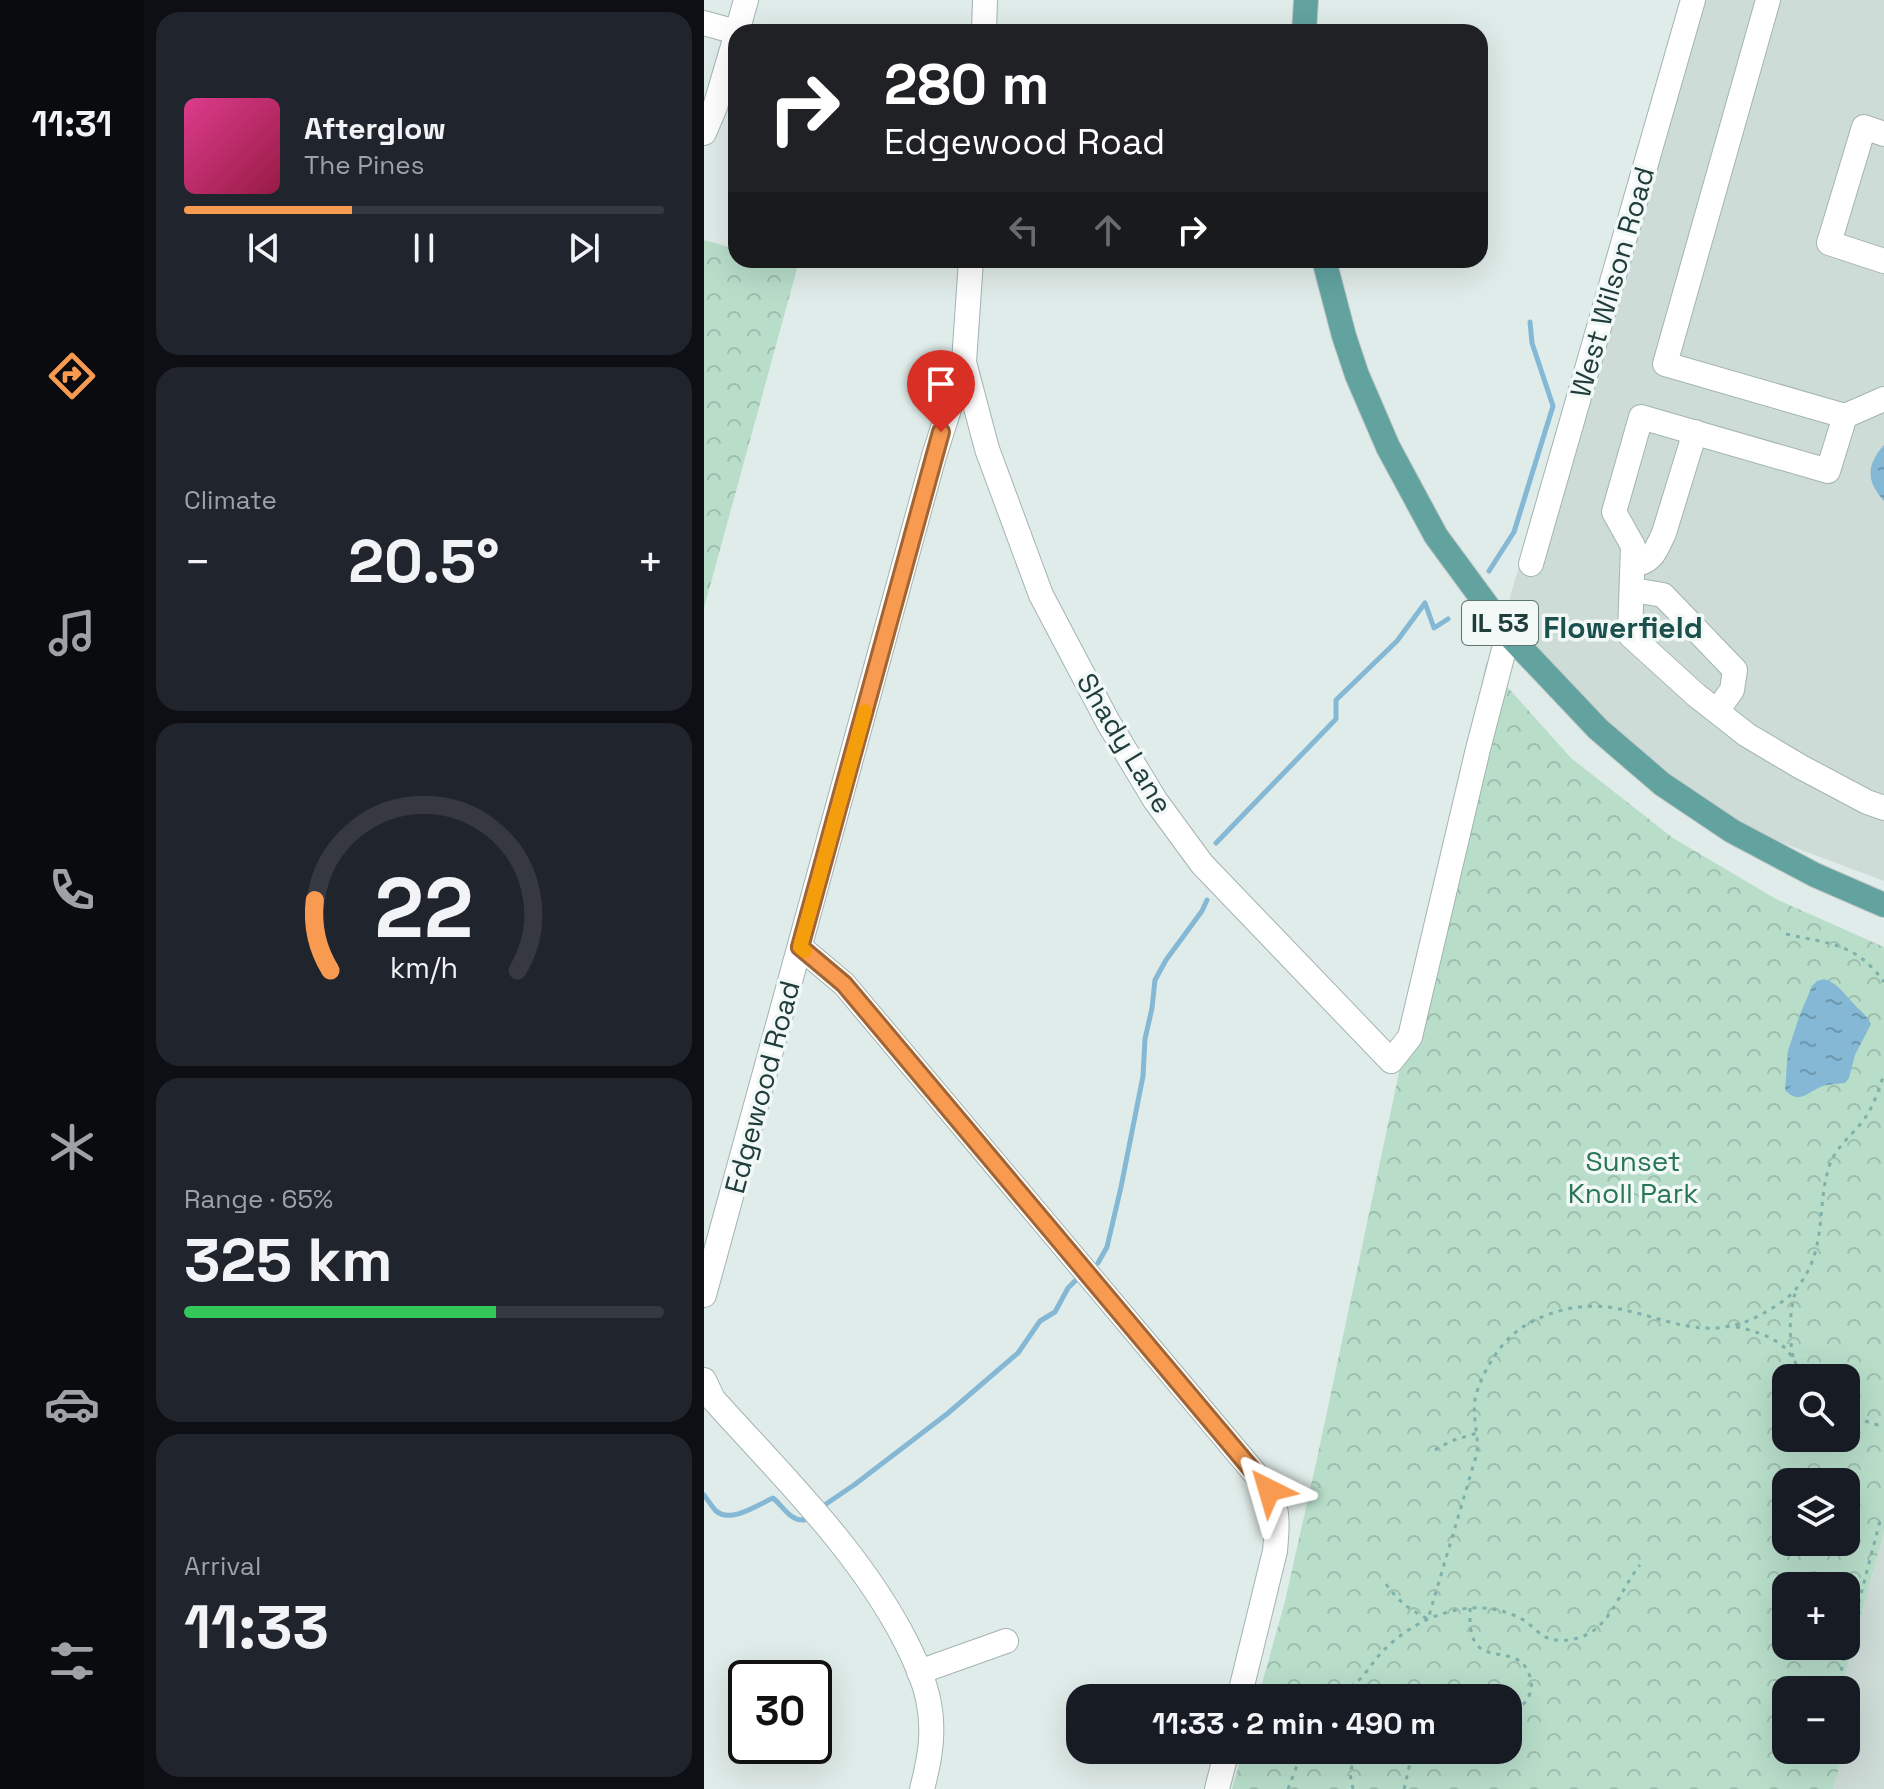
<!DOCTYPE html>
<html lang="en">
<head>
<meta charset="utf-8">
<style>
  body { margin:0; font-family:"Space Grotesk",sans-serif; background:#20242c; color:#f1f3f6; height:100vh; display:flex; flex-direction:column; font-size:30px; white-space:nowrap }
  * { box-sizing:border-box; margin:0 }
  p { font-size:26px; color:#9ea1a6 }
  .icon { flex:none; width:44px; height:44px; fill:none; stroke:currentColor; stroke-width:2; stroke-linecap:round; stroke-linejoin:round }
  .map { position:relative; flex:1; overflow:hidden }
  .drawer { display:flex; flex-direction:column; gap:12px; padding:12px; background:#0d0f14; width:560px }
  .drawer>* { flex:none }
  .hud { position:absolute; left:24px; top:24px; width:760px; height:244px; border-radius:24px; box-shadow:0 8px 32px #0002; background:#202124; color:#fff; overflow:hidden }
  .fabs { position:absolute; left:1068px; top:1364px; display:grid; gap:16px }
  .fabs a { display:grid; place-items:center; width:88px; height:88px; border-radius:16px; background:#171b24; box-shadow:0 8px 32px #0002; font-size:40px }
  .speed { position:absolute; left:24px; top:1660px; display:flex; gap:16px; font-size:40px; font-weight:700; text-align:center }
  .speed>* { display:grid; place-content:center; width:104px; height:104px; border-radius:50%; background:#171b24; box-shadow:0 8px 32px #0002; line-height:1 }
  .speed .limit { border:4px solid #111; border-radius:12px; background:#fff; color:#111 }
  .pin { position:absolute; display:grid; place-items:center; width:68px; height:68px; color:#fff; margin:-82px -34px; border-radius:50% 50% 50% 0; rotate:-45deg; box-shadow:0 0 8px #0007 }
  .pin .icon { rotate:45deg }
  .me { position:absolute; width:88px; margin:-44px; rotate:320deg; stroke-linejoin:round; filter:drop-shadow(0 0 6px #0008) }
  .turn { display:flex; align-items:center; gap:28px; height:168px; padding:0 24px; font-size:36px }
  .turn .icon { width:104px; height:104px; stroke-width:2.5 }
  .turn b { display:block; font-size:56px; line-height:68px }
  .lanes { display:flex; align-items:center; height:76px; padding:0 24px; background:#0003; justify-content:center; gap:40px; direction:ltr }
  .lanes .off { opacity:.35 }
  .big { font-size:60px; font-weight:700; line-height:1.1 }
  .drawer .widget { flex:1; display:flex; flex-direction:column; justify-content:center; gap:12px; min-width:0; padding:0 28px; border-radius:24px; background:#20242c }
  .drawer .dial { align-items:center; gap:0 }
  .dial svg { height:208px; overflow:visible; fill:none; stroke:#363941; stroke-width:7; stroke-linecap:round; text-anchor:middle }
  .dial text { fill:#f1f3f6; stroke:none }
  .song { display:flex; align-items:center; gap:24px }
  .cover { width:96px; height:96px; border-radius:12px; background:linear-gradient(135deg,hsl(330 70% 55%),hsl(340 70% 35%)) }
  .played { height:8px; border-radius:4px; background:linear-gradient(90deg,#f89b51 35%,#363941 35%) }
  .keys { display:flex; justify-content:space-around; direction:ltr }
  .heat { display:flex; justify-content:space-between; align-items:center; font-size:44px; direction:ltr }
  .charge { height:12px; border-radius:6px; background:linear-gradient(90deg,#34c759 65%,#363941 0) }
  .trip { position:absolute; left:362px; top:1684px; width:456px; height:80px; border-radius:24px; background:#171b24; box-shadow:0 8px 32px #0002; font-weight:700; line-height:80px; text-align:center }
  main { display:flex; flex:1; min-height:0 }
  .dock { display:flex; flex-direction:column; width:144px; justify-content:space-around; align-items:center; background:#090b0e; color:#9ea1a6 }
  .dock .icon { width:56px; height:56px }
  .dock .active { color:#f89b51 }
  .dock b { font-size:36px; color:#f1f3f6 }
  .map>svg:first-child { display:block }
  .built { fill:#cedcd8 }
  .forest { fill:url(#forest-crowns); fill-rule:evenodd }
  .water { fill:url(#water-ripples) }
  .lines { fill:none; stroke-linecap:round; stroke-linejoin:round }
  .stream { stroke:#85b8d4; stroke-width:5 }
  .minor-casing { stroke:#a3b4b1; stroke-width:26 }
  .major-casing { stroke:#c1c9c8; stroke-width:26 }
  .path { stroke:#7fb1ab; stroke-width:3; stroke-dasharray:4 6; stroke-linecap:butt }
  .minor { stroke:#fff; stroke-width:24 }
  .major { stroke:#62a3a0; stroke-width:24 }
  .route-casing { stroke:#a16535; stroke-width:20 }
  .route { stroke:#f89b51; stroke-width:14 }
  .slow { stroke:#f59e0b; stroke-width:14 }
  .labels { text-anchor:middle; stroke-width:7; stroke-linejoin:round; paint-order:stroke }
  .shield { fill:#f1f8f6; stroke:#5f7573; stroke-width:2 }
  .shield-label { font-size:26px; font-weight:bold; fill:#203d3b }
  .street-label { font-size:28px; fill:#203d3b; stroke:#f1f8f6 }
  .park-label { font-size:28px; fill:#287655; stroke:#f1f8f6 }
  .neighbourhood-label { font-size:30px; font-weight:bold; fill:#1b504d; stroke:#f1f8f6 }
</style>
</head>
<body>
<main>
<nav class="dock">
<b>11:31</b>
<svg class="icon active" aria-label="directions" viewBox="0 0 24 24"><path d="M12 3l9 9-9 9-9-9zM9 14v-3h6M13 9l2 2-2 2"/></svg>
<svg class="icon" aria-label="music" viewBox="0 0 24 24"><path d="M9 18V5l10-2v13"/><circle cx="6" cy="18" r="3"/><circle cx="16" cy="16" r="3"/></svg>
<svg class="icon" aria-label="phone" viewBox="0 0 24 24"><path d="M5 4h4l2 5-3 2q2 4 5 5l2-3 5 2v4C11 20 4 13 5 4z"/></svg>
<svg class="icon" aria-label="climate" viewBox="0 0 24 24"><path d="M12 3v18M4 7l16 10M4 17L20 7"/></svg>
<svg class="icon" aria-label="car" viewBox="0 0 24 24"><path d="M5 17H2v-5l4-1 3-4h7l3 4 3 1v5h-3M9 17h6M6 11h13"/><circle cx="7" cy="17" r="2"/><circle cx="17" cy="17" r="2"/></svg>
<svg class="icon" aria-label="filters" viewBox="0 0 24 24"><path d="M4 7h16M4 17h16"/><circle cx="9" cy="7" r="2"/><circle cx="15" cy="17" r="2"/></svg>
</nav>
<section class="drawer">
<div class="widget">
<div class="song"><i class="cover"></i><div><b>Afterglow</b><p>The Pines</p></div></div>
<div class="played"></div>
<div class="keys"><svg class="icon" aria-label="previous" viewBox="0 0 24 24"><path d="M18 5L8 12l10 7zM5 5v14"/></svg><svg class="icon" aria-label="pause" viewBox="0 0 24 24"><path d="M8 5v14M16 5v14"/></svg><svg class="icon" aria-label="next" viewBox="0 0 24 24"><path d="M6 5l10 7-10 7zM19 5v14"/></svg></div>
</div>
<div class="widget"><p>Climate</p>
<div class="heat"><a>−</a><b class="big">20.5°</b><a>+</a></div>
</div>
<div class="widget dial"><svg viewBox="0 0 100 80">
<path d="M14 69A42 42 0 1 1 86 69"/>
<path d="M14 69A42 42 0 0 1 8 42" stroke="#f89b51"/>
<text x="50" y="56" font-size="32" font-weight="700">22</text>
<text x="50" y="72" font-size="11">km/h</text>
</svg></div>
<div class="widget"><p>Range · 65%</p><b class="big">325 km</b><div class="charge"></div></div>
<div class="widget"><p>Arrival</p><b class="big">11:33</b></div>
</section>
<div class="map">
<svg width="1180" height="1789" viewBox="0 0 1180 1789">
  <defs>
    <pattern id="forest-crowns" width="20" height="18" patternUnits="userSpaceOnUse" patternTransform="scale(2)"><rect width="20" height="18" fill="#b8deca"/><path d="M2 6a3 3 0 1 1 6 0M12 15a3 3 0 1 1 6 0" fill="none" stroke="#9ebfae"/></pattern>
    <pattern id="water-ripples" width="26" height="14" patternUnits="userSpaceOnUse" patternTransform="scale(2)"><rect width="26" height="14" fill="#85b8d4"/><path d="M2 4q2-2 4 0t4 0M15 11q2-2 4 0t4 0" fill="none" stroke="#6c97ad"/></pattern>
  </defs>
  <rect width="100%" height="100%" fill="#e0ece9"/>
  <g class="built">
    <polygon points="982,0 1180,0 1180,881 1047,831 962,772 886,706 801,614"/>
    <polygon points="1180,1532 1180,1789 1129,1789 1137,1761 1134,1750 1142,1750 1142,1690 1137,1690"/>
  </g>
  <g class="forest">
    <polygon points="0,240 32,249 32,260 75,260 94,265 0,608"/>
    <path d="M782 663 867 758 969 838 1072 899 1180 947V1532L1137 1690H1082V1750H1134L1137 1761 1129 1789H528L539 1750H804V1698H554L581 1601 614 1454ZM1082 1378H1142V1438H1082ZM1082 1482H1142V1542H1082ZM1082 1586H1142V1646H1082Z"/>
  </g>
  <g class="water">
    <path d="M1180 445V501C1162 481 1162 465 1180 445Z"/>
    <path d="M1120 979C1134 983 1140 994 1150 1004 1156 1011 1163 1015 1167 1024L1151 1055 1145 1078 1141 1083C1134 1084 1126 1084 1119 1086 1104 1091 1096 1106 1081 1090L1084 1051 1095 1017 1108 986 1113 981Z"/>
  </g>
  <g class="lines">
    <g class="stream">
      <polyline points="785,571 810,532 849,406 828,343 826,322"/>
      <polyline points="512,843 632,719 632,700 693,641 721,603 730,628 744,619"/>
      <polyline points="394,1263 403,1247 417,1187 439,1076 441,1039 448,1008 451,980 462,960 498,911 503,900"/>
      <path d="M0 1495C4 1500 8 1507 12 1511 27 1524 55 1504 69 1498 79 1506 86 1521 100 1520"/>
      <polyline points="122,1504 150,1485 243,1414 314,1353 336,1321 351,1312 364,1288 372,1280"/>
    </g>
    <g class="minor-casing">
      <g id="minor">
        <polyline points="1064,0 961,364 1141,416 1180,399"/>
        <polyline points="0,23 32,32"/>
        <polyline points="33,32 42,0"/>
        <polyline points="280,32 281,0"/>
        <polyline points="0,133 11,107 32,36"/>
        <polyline points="1180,134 1160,127 1125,243 1180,261"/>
        <polyline points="260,362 283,449 337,595 404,722 451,800 498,864 687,1061 706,1037 774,749 804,634"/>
        <polyline points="1141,416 1124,471 937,417 910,512 929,546 926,635 992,695 1043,735 1097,767 1163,802 1180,808"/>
        <polyline points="827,564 989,0"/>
        <path d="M929 564C948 564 953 548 960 533L991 432"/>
        <polyline points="929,590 959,595 1031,670 1028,690 1013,711"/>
        <path d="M96 947 140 984 565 1490C575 1511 573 1529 571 1551L535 1698"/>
        <polyline points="0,1295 230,456 260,362 267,260"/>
        <path d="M0 1380 9 1399C78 1476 155 1550 202 1642 211 1660 220 1679 224 1699 231 1730 226 1759 218 1789"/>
        <polyline points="215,1672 302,1641"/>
        <polyline points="513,1789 523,1750"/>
      </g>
    </g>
    <g class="major-casing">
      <g id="major">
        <polyline points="600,32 602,0"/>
        <polyline points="620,260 640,336 653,375 684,447 732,536 804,634 894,729 958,784 1028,831 1111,875 1180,905"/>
      </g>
    </g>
    <g class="path">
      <path d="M1082 934C1126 944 1152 943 1180 982"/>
      <path d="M1032 1327C1049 1330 1070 1337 1082 1349 1089 1357 1095 1369 1100 1378"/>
      <path d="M1089 1357C1085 1334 1085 1312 1092 1290"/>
      <polyline points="1142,1415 1180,1427"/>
      <polyline points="731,1450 747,1441 773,1433"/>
      <path d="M682 1584C694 1601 706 1610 724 1619L773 1453C775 1435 768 1416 771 1399 776 1377 794 1345 812 1332 836 1313 873 1303 904 1307 960 1315 1001 1346 1058 1314 1069 1308 1083 1300 1092 1289 1124 1251 1112 1208 1125 1167 1131 1147 1149 1135 1161 1118 1170 1105 1175 1089 1180 1074"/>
      <path d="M766 1608C766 1620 765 1635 773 1645 787 1661 815 1647 825 1674 828 1681 828 1686 826 1693 823 1704 814 1709 804 1713"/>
      <polyline points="747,1685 757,1690 765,1698"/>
      <polyline points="1132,1690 1176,1521"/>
      <path d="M630 1698C638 1692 647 1687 655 1680 664 1671 670 1660 679 1651 701 1628 733 1611 766 1608 782 1607 799 1610 814 1617 823 1621 830 1629 838 1635 855 1646 882 1639 895 1626 912 1610 921 1583 936 1565"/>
      <polyline points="1119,1753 1120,1750"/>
      <polyline points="584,1789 599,1750"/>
      <polyline points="649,1789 646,1774 652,1750"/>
      <polyline points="700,1789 709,1750"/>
    </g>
    <use href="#minor" class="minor"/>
    <use href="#major" class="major"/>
  </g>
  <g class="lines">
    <g class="route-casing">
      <polyline id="route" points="237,432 96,947 140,984 565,1490"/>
    </g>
    <use href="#route" class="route"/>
    <polyline class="slow" points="101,951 96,947 161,711"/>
  </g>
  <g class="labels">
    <rect class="shield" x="758" y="601" width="76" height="44" rx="6"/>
    <g class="shield-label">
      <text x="796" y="632">IL 53</text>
    </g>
    <g class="street-label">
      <text transform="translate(908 282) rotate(-74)" y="10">West Wilson Road</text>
      <text transform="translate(421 743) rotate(59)" y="10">Shady Lane</text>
      <text transform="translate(58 1087) rotate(-75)" y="10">Edgewood Road</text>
    </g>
    <g class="park-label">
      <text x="929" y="1171">Sunset<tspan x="929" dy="32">Knoll Park</tspan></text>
    </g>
    <g class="neighbourhood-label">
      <text x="919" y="638">Flowerfield</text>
    </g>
  </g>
</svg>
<div class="fabs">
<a><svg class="icon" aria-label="search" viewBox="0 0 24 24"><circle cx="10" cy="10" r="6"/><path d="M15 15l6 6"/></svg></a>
<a><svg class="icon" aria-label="layers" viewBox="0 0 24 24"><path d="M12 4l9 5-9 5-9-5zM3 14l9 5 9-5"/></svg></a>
<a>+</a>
<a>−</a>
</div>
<div class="speed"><div class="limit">30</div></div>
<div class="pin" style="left:237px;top:432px;background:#d93025"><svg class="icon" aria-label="arrive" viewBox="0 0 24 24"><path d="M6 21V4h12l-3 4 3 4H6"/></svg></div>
<svg class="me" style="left:565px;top:1490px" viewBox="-20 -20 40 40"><path d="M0-17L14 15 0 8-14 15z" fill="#f89b51" stroke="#fff" stroke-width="4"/></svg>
<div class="trip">11:33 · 2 min · 490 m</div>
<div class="hud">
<div class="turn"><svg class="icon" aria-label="right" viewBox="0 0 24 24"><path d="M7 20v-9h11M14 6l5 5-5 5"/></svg><div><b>280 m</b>Edgewood Road</div></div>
<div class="lanes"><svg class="icon off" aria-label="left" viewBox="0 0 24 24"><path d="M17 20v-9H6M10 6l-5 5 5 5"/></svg><svg class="icon off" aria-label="ahead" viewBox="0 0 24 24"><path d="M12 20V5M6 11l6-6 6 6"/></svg><svg class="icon" aria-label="right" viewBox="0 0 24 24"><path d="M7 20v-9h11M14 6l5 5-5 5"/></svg></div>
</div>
</div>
</main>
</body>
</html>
